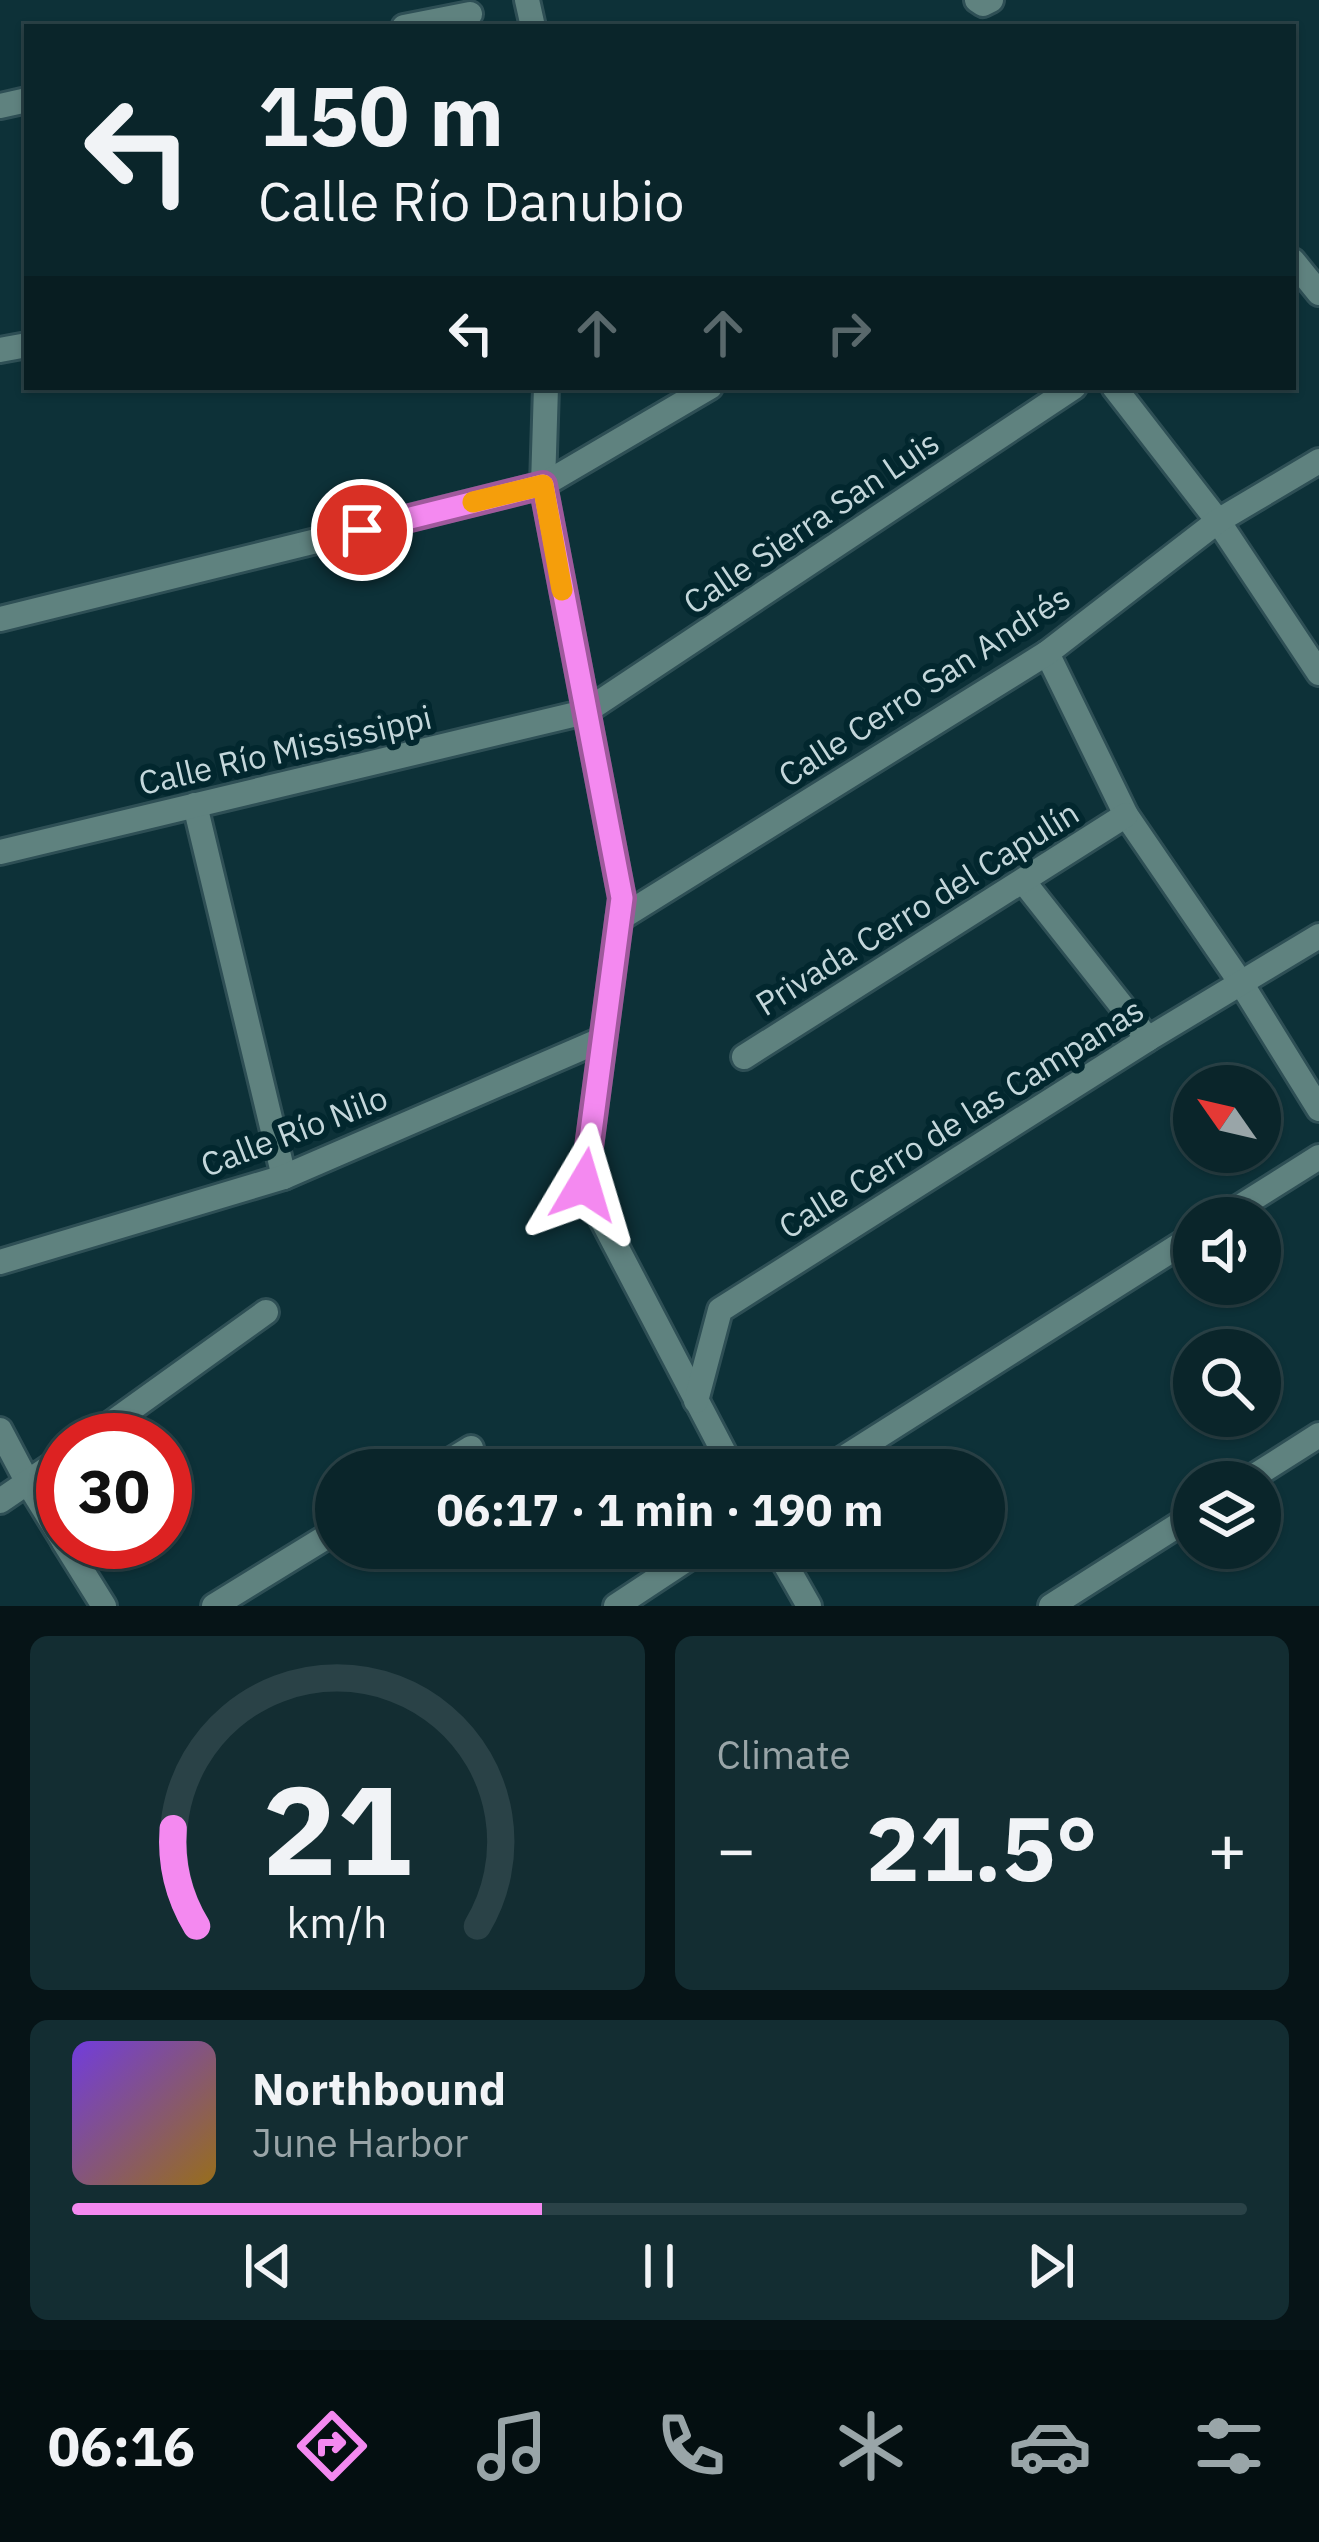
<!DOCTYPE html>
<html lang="en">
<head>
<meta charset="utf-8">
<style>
  body { margin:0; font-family:"IBM Plex Sans",sans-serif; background:#132d32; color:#f1f3f6; height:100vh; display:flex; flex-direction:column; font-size:45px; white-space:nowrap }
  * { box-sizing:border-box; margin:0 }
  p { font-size:39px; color:#99a5a8 }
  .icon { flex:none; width:66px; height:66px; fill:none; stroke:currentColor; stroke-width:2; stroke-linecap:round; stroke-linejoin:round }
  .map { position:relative; height:1606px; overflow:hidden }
  .sheet { display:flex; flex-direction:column; gap:30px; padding:30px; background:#061417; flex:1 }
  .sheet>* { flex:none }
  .hud { position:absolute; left:24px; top:24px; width:1272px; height:366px; border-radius:0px; box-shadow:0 3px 9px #0004,0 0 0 3px #2a4247; background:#0a252a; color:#f1f3f6; overflow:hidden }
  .needle { width:78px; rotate:304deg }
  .controls { position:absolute; left:1173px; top:1065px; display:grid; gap:24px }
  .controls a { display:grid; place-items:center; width:108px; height:108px; border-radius:50%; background:#0a252a; box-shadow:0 3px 9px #0004,0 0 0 3px #2a4247; font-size:60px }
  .speed { position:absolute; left:36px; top:1413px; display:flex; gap:24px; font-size:60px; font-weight:700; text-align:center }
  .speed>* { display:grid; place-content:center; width:156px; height:156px; border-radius:50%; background:#0a252a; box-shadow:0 3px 9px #0004,0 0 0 3px #2a4247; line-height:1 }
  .speed .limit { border:18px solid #d22; background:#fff; color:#111 }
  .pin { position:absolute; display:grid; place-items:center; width:102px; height:102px; color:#fff; margin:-51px; border:6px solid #fff; border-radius:50%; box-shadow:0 3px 12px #0007 }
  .me { position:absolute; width:132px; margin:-66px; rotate:7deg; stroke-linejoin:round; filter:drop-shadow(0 0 9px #0008) }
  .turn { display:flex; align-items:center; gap:42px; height:252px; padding:0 36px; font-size:54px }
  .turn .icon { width:156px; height:156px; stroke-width:2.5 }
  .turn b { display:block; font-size:84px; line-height:102px }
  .lanes { display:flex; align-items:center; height:114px; padding:0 36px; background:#0003; justify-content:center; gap:60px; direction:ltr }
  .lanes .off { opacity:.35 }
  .big { font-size:90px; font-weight:700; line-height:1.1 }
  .sheet .tile { flex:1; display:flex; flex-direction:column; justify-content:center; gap:18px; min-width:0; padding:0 42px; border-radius:18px; background:#132d32 }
  .sheet .dial { align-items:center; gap:0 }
  .dial svg { height:312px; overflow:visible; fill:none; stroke:#2a4247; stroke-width:7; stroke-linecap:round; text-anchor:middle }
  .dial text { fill:#f1f3f6; stroke:none }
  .song { display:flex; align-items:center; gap:36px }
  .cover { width:144px; height:144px; border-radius:18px; background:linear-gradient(135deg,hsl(260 70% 55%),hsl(40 70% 35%)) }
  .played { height:12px; border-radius:6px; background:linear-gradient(90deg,#f489f0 40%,#2a4247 40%) }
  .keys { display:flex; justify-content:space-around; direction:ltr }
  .heat { display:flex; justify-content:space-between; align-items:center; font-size:66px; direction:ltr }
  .sheet .tiles { flex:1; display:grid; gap:30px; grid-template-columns:1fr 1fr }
  .tile:last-child { grid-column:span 2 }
  .trip { position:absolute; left:315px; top:1449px; width:690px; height:120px; border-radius:60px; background:#0a252a; box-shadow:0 3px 9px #0004,0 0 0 3px #2a4247; font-weight:700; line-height:120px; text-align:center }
  .dock { display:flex; height:192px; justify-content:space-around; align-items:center; background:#040f11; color:#99a5a8 }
  .dock .icon { width:84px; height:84px }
  .dock .on { color:#f489f0 }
  .dock b { font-size:54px; color:#f1f3f6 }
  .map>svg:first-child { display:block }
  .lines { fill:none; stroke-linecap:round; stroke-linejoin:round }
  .minor-casing { stroke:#2e4f55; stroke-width:30 }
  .minor { stroke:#5f827f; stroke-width:24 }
  .route-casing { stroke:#9f599c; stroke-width:30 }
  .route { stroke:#f489f0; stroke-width:21 }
  .slow { stroke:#f59e0b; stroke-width:21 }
  .labels { text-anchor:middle; stroke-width:12; stroke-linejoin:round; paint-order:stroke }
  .street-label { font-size:33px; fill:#c4d7db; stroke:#02272e }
</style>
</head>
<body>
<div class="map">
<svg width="1319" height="1606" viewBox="0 0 1319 1606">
  <rect width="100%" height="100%" fill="#0d3138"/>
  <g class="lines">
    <g class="minor-casing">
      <g id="minor">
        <polyline points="527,0 533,27"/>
        <polyline points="977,0 983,4 991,0"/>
        <polyline points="404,27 470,14"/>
        <polyline points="0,106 27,100"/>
        <polyline points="1293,261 1319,293"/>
        <polyline points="0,350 27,345"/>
        <polyline points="546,387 543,485 622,898 584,1185 733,1470"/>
        <polyline points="1114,387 1218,521 1319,673"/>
        <polyline points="0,619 543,485 710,387"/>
        <polyline points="1047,653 1126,815 1241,983 1319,1109"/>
        <polyline points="195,805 284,1177"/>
        <polyline points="0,852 585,712 1074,387"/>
        <polyline points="1023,881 1148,1039"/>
        <polyline points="619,919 1047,653 1218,521 1319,461"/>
        <polyline points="744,1057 1126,815"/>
        <polyline points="1222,1218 1319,1157"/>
        <polyline points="0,1262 284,1177 603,1039"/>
        <polyline points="696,1401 720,1310 1148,1039 1319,936"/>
        <polyline points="0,1430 28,1483 63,1540"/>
        <polyline points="88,1440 266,1312"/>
        <polyline points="435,1470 471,1448"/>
        <polyline points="825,1470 1194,1236"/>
        <polyline points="1245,1482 1319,1435"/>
        <polyline points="0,1501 63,1458"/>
        <polyline points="64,1542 104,1606"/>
        <polyline points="776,1548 809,1606"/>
        <polyline points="214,1606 336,1531"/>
        <polyline points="616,1606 704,1548"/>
        <polyline points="1051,1606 1194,1515"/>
      </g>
    </g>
    <use href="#minor" class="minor"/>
  </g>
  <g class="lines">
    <g class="route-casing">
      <polyline id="route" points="362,530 543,485 622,898 584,1185"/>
    </g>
    <use href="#route" class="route"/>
    <polyline class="slow" points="473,502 543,485 562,590"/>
  </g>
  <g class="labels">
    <g class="street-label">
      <text transform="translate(811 522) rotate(-34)" y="12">Calle Sierra San Luis</text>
      <text transform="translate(924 686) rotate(-33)" y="12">Calle Cerro San Andrés</text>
      <text transform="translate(285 750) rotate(-13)" y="12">Calle Río Mississippi</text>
      <text transform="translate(917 908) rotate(-32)" y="12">Privada Cerro del Capulín</text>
      <text transform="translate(961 1118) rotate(-32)" y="12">Calle Cerro de las Campanas</text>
      <text transform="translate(294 1131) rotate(-21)" y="12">Calle Río Nilo</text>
    </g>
  </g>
</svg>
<div class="controls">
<a><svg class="needle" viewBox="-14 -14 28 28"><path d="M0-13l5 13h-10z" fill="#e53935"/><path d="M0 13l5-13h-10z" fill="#99a5a8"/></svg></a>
<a><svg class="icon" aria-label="sound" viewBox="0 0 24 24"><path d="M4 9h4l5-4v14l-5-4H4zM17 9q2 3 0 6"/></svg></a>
<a><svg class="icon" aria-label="search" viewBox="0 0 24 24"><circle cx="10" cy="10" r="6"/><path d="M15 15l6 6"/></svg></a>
<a><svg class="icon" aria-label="layers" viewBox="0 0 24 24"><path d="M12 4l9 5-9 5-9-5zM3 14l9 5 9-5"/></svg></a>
</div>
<div class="speed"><div class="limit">30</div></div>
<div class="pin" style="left:362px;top:530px;background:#d93025"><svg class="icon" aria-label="arrive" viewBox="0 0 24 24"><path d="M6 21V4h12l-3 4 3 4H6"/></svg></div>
<svg class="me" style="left:584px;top:1185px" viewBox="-20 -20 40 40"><path d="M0-17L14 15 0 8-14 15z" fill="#f489f0" stroke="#fff" stroke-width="4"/></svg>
<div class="trip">06:17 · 1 min · 190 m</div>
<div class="hud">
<div class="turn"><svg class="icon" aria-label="left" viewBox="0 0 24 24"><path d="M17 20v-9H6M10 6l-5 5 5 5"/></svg><div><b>150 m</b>Calle Río Danubio</div></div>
<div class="lanes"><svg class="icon" aria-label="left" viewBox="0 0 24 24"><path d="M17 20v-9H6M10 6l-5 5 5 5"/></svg><svg class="icon off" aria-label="ahead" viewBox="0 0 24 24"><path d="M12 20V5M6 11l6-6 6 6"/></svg><svg class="icon off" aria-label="ahead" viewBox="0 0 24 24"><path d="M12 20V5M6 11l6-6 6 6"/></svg><svg class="icon off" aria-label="right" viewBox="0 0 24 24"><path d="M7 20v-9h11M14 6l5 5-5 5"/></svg></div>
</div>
</div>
<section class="sheet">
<div class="tiles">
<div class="tile dial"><svg viewBox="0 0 100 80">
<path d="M14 69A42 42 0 1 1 86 69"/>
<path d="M14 69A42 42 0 0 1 8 44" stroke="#f489f0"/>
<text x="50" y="56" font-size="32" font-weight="700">21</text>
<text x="50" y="72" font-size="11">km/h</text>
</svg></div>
<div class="tile"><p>Climate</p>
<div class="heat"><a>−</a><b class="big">21.5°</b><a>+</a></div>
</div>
<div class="tile">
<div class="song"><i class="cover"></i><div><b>Northbound</b><p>June Harbor</p></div></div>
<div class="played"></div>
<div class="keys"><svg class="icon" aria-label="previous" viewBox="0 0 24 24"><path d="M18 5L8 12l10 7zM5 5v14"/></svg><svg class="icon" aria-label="pause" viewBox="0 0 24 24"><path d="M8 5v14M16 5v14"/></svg><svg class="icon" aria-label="next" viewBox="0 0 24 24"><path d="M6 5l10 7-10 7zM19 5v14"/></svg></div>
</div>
</div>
</section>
<nav class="dock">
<b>06:16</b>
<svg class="icon on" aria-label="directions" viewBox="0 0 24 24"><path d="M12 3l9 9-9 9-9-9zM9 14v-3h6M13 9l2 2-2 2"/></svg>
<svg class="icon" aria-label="music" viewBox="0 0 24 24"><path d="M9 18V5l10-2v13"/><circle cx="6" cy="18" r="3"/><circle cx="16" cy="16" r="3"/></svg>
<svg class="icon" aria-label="phone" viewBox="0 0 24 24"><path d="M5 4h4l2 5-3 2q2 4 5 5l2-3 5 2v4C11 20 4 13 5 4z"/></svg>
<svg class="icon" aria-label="climate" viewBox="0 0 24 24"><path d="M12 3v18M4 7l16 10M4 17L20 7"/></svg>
<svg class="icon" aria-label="car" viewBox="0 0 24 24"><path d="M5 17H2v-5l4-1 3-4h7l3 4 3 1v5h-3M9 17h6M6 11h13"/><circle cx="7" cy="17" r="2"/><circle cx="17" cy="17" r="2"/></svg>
<svg class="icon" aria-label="filters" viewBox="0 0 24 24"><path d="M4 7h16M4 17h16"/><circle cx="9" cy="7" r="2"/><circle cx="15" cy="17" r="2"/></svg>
</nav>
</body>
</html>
